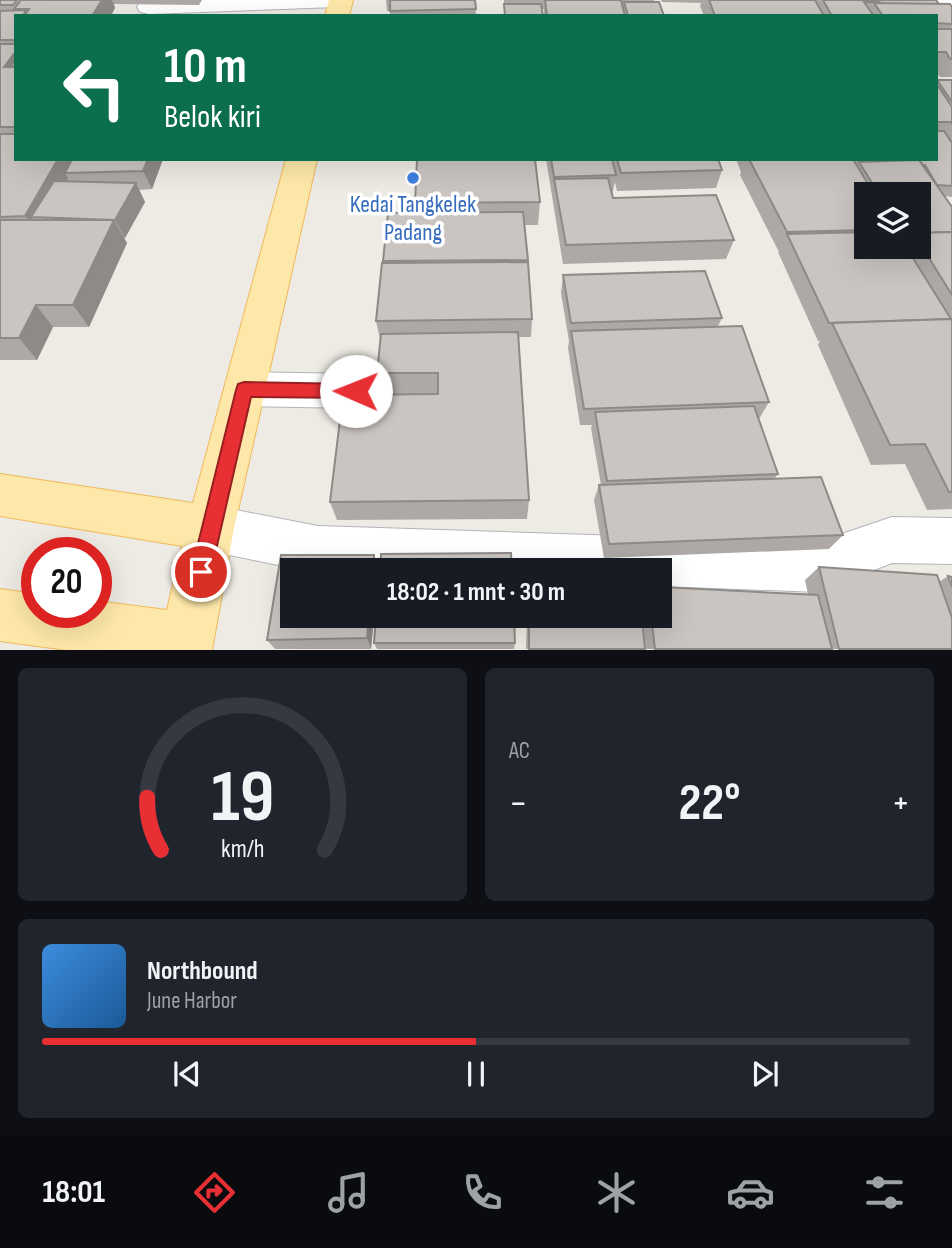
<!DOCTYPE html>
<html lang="id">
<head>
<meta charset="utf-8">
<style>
  body { margin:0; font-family:"Sofia Sans Condensed",sans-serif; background:#20242c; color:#f1f3f6; height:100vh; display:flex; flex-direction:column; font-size:26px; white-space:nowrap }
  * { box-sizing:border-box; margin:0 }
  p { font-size:23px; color:#9ea1a6 }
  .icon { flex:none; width:38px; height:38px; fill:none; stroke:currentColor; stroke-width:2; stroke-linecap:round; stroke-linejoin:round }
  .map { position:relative; height:650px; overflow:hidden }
  .sheet { display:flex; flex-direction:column; gap:18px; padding:18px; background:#0d0f14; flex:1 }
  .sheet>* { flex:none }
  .guide { position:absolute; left:14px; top:14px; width:924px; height:147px; border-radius:0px; box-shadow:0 7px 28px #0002; background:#0b6e4f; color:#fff; overflow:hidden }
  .tools { position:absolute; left:854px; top:182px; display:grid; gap:14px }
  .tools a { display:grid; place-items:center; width:77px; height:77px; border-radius:0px; background:#171b24; box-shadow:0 7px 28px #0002; font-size:35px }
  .speed { position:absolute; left:21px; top:537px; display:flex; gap:14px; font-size:35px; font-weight:700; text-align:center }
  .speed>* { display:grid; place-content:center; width:91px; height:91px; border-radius:50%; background:#171b24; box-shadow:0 7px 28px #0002; line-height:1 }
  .speed .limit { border:10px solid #d22; background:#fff; color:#111 }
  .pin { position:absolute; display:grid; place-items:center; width:60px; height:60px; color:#fff; margin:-30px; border:4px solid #fff; border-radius:50%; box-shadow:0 2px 7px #0007 }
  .me { position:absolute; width:77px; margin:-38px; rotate:271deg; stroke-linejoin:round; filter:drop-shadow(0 0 5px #0008) }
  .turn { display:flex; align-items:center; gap:24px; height:147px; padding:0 35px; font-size:32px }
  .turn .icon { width:91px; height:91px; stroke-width:2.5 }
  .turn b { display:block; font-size:49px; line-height:60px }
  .big { font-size:52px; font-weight:700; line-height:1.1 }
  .sheet .widget { flex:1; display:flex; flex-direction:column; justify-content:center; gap:10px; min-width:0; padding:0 24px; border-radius:10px; background:#20242c }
  .sheet .dial { align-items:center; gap:0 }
  .dial svg { height:182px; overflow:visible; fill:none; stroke:#363941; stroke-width:7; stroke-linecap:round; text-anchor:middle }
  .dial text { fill:#f1f3f6; stroke:none }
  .song { display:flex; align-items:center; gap:21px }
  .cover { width:84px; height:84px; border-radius:10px; background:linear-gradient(135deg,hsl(210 70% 55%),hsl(210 70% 35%)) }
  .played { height:7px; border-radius:4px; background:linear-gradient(90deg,#e83034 50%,#363941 50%) }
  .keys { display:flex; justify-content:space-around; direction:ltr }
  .heat { display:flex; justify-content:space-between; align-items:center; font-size:38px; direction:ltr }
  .sheet .tiles { flex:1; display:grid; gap:18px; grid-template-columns:1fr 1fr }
  .widget:last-child { grid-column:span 2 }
  .trip { position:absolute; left:280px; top:558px; width:392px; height:70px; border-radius:0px; background:#171b24; box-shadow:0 7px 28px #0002; font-weight:700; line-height:70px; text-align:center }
  .dock { display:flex; height:112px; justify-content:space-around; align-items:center; background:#090b0e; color:#9ea1a6 }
  .dock .icon { width:49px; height:49px }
  .dock .on { color:#e83034 }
  .dock b { font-size:32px; color:#f1f3f6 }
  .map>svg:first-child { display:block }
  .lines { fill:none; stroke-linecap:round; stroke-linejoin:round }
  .minor-casing { stroke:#b1b5b9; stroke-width:2 }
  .major-casing { stroke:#f0b85b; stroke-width:2 }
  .minor { fill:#fff; fill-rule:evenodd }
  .major { fill:#fee8a9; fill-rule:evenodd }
  .wall { fill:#aea9a6; fill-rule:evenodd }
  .shaded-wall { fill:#8d8a87 }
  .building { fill:#cac5c1; stroke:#8d8a87; stroke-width:2 }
  .route { fill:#e83034; stroke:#971f22; stroke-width:2 }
  .shop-dot { fill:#3f7fe0; stroke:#fff; stroke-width:2.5 }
  .labels { text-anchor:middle; stroke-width:7; stroke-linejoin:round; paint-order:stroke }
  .shop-label { font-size:24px; fill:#366cbe; stroke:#fff }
</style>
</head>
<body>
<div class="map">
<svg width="952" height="650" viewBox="0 0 952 650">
  <rect width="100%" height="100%" fill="#eeebe4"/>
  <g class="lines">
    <g class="minor-casing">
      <g id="minor">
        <polygon points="148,0 349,0 345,5 337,7 149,14 140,12 137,7 140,2"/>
        <polygon points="932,0 952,0 952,15 943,13"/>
        <polygon points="245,372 356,374 371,379 377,391 371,403 356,408 245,406 230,401 224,389 230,377"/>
        <polygon points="210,505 318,526 801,542 818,542 892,517 952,518 952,564 892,563 818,592 660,586 660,570 302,570 210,551 193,544 186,528 193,512"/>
      </g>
    </g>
    <g class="major-casing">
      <g id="major">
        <polygon points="329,0 353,0 349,16 325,16"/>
        <polygon points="286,159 317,159 234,528 212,650 67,650 0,641 0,589 37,594 37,612 96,612 96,601 167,610 182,546 0,516 0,474 193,503"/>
      </g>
    </g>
    <use href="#minor" class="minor"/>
    <use href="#major" class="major"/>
  </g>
  <g class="wall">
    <polygon points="0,0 202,0 199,5 114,4 115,8 16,16 16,159 163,159 152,189 139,190 145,202 125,238 124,238 127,243 89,327 53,327 37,360 0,360"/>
    <polygon points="386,0 475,0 476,15 477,16 390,16 390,11 387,11"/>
    <polygon points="504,0 654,0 654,2 664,16 544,16 544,9 542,9 543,16 504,16"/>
    <polygon points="661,0 936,0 939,4 952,7 952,77 940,77 936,72 936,16 704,16 700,6 701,3 662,2"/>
    <path d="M937 80H952V197L945 196 952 207V509L927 510 905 464 871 465 818 345 820 341H818L778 252 779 250H778L740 175 741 172 736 159H936ZM866 194H919V247H866Z"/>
    <polygon points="546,159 718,159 722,170 716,188 617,191 615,182 612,194 613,198 734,240 726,259 563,264"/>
    <polygon points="540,202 538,225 525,225 532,319 531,337 519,337 529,500 527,519 337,520 330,502 381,395 377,373 380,339 376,321 383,261 416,213 415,203"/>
    <polygon points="563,275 722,318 718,326 769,402 759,419 778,474 774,479 843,535 829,549 604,558 594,500 599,485 601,485 591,428 592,425 580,425 568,348 569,341 561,293"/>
    <polygon points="281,555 374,555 378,570 292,570 292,616 374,616 371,649 275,649 267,640"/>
    <polygon points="819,567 939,582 948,576 952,577 952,649 646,649 643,616 660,616 808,594 805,580"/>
    <polygon points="527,616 642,616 645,649 526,649"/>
    <polygon points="374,643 515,643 514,649 377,649"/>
  </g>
  <g class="shaded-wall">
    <polygon points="102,0 112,0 115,8 111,16 92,16"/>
    <polygon points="16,51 16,63 12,64 16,70 4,67"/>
    <polygon points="58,159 79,159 65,173 68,178 47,217 31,217 40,231 37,235 25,216"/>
    <polygon points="148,159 163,159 152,189 143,171"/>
    <polygon points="136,183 145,202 125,238 115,220"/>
    <polygon points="114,220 127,243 89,327 73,305"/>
    <polygon points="36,305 53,327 37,360 19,338"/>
    <polygon points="374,555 379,568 378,570 373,570"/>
    <polygon points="369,616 374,616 371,649 367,638"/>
  </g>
  <g class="building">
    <polygon points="0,0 17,0 13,5 0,5"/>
    <polygon points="21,0 102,0 92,16 24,16 29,9 14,9"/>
    <polygon points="390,0 475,0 476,9 390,11"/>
    <polygon points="545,0 621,0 625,16 547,16"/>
    <polygon points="709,0 815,0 824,16 715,16"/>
    <polygon points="823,0 879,0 881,2 864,2 874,16 832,16"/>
    <polygon points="879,0 936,0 939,4 880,4"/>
    <polygon points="624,2 659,2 664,16 628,16"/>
    <polygon points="874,3 950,4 952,7 952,24 936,23 936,16 883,16"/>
    <polygon points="504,4 541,4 543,16 505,16"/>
    <polygon points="26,10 23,16 16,16 16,40 0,40 0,11"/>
    <polygon points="477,15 477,16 415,16"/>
    <polygon points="936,29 952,29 952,59 950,59 946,52 936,52"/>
    <polygon points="0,44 16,44 16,51 4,67 16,67 16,127 0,127"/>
    <polygon points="937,80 952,80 952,102"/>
    <polygon points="936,83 952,107 952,124 951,122 936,122"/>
    <polygon points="936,131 944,131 952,143 952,186 937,185 925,165 923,165 919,160 916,160 916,159 936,159"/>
    <polygon points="0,134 16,134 16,159 58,159 25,216 0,217"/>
    <polygon points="72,159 148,159 143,171 65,173"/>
    <polygon points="417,159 535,159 540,202 415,203"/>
    <polygon points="551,159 612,159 616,175 554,177"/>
    <polygon points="617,159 718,159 722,170 621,173"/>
    <polygon points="749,159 853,159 874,194 866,194 866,230 787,232"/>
    <polygon points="919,160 952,207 952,232 919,233 919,194 879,194 859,162"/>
    <polygon points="608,178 613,198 716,195 734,240 566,245 554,179"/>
    <polygon points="54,181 136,183 115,220 31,217"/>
    <polygon points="523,212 528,260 383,261 388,213"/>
    <polygon points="0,220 114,220 73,305 36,305 19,338 0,338"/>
    <polygon points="866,232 866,247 906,247 951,319 829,323 787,234"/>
    <polygon points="952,232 952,295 919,242 919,233"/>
    <polygon points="528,262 532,319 376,321 382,263"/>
    <polygon points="705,271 722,318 571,323 563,275"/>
    <polygon points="952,319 952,492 949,492 925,444 890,445 832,323"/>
    <polygon points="742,326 769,402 584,409 571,331"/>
    <polygon points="518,332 529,500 330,502 343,395 438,394 438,373 377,373 381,334"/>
    <polygon points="754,406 778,474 607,481 595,412"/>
    <polygon points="821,477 843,535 609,544 599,485"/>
    <polygon points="511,553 512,570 380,570 381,554"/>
    <polygon points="281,555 374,555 373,570 292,570 292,616 369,616 367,638 267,640"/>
    <polygon points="819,567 937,575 952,618 952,649 839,649"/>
    <polygon points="948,576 952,577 952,587"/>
    <polygon points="660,587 818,595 832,649 655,649 651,616 660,616"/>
    <polygon points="376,616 514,616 515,643 374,643"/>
    <polygon points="529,616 642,616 645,649 529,649"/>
  </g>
  <polygon class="route" points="244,382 356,384 362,386 365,391 362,396 356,398 251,397 211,572 208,580 201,583 194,580 191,572 236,390 238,384"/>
  <circle class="shop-dot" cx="413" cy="178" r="7"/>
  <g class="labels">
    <g class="shop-label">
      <text x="413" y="212">Kedai Tangkelek<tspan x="413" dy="28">Padang</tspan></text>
    </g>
  </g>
</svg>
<div class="tools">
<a><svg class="icon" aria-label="layers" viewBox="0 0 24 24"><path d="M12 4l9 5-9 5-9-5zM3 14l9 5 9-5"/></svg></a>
</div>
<div class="speed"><div class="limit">20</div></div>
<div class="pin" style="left:201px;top:572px;background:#d93025"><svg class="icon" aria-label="arrive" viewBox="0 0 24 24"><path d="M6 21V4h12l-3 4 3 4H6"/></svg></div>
<svg class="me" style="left:356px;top:391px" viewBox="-20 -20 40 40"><circle r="19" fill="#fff"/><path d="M0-13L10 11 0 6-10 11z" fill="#e83034"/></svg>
<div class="trip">18:02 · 1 mnt · 30 m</div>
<div class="guide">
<div class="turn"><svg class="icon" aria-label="left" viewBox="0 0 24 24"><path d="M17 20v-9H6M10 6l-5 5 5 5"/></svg><div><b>10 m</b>Belok kiri</div></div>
</div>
</div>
<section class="sheet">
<div class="tiles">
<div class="widget dial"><svg viewBox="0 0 100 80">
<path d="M14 69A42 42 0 1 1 86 69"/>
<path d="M14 69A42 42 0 0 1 8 46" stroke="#e83034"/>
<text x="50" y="56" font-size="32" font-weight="700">19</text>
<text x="50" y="72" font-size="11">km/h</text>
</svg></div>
<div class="widget"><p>AC</p>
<div class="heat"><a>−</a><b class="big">22°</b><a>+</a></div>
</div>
<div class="widget">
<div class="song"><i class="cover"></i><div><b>Northbound</b><p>June Harbor</p></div></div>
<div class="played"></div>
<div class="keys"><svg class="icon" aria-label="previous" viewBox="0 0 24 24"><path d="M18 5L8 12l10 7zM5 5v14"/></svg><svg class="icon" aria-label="pause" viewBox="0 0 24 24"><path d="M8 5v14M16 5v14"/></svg><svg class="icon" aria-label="next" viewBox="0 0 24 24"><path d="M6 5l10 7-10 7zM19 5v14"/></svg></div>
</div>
</div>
</section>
<nav class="dock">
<b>18:01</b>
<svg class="icon on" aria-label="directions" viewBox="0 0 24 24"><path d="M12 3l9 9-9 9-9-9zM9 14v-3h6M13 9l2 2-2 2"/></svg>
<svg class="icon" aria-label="music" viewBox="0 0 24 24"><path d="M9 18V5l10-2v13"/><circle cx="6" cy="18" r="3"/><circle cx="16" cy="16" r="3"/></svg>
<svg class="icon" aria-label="phone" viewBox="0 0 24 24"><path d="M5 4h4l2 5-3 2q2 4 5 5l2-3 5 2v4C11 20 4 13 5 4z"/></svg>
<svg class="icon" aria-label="climate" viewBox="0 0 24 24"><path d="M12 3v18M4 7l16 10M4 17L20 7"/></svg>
<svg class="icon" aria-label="car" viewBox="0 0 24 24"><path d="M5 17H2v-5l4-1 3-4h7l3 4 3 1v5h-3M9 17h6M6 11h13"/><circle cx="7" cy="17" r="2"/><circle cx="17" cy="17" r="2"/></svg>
<svg class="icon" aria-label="filters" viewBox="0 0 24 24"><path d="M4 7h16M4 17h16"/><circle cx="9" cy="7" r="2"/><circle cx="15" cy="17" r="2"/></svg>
</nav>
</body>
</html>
